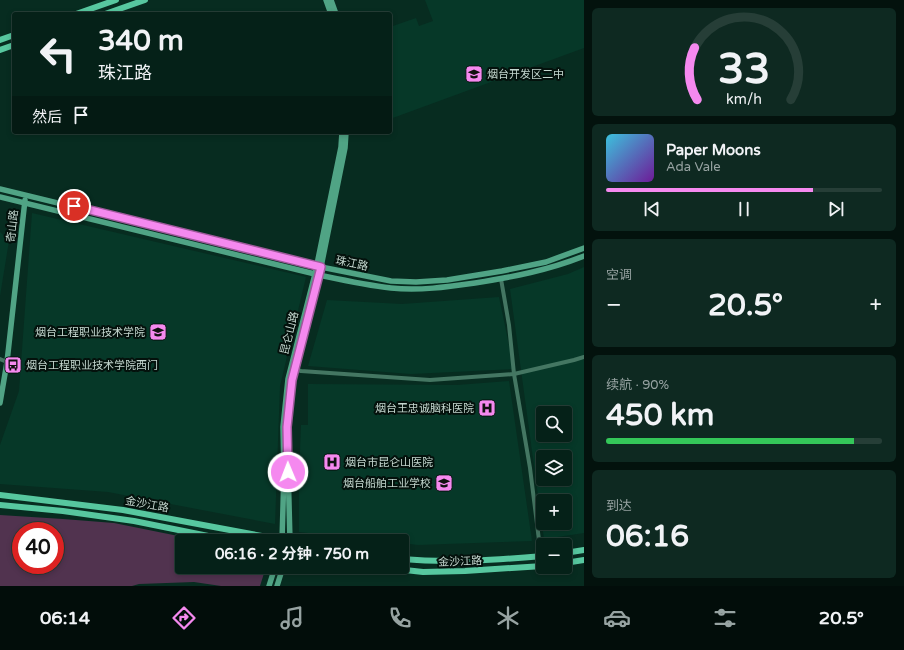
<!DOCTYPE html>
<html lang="zh">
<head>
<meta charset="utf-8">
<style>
  body { margin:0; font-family:"Varela Round","Noto Sans SC",sans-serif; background:#0e2921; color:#f1f3f6; height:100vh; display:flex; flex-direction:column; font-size:15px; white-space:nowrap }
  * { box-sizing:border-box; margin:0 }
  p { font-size:13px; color:#97a3a2 }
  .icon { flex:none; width:22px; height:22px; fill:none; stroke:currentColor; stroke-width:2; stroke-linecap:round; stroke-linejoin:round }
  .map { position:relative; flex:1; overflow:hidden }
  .details { display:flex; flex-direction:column; gap:8px; padding:8px; background:#03120d; width:320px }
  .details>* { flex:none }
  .banner { position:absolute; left:12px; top:12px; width:380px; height:122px; border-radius:4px; box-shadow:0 2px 6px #0003,0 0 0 1px #263e37; background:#052118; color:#f1f3f6; overflow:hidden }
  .controls { position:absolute; left:536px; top:406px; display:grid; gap:8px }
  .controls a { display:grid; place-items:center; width:36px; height:36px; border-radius:4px; background:#052118; box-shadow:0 2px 6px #0003,0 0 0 1px #263e37; font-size:20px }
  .speed { position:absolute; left:12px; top:522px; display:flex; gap:8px; font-size:20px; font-weight:700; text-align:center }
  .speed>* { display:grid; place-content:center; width:52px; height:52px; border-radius:50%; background:#052118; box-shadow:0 2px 6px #0003,0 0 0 1px #263e37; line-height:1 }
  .speed .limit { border:6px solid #d22; background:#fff; color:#111 }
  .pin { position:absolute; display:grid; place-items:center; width:34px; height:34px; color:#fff; margin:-17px; border:2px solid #fff; border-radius:50%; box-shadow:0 1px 4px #0007 }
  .me { position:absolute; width:44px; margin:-22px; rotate:359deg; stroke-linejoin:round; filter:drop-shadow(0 0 3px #0008) }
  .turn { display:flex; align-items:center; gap:14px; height:84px; padding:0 20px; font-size:18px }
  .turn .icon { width:52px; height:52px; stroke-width:2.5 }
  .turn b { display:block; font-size:28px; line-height:34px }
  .then { display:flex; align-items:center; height:38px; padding:0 20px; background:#0003; gap:8px; font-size:15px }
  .big { font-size:30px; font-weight:700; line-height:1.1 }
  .details .tile { flex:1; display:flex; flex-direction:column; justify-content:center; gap:6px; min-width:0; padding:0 14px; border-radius:6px; background:#0e2921 }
  .details .dial { align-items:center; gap:0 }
  .dial svg { height:104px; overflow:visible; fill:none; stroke:#263e37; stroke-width:7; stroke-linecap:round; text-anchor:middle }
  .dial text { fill:#f1f3f6; stroke:none }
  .song { display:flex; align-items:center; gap:12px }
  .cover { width:48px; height:48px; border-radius:6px; background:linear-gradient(135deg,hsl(190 70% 55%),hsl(280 70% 35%)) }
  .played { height:4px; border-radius:2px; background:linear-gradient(90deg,#f589ef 75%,#263e37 75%) }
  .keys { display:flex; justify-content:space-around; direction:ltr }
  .heat { display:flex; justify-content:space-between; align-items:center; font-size:22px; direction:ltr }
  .charge { height:6px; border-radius:3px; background:linear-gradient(90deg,#34c759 90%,#263e37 0) }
  .trip { position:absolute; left:175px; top:534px; width:234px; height:40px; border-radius:4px; background:#052118; box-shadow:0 2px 6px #0003,0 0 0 1px #263e37; font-weight:700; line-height:40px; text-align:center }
  .tab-bar { display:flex; height:64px; justify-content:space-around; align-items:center; background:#020d0a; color:#97a3a2 }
  .tab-bar .icon { width:28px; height:28px }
  .tab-bar .on { color:#f589ef }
  .tab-bar b { font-size:18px; color:#f1f3f6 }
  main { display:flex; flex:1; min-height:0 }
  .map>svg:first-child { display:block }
  .built { fill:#063828; fill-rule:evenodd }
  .green { fill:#51334f; fill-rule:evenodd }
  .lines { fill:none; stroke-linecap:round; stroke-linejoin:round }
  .street { stroke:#447662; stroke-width:4 }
  .secondary { stroke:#50a485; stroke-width:5.5 }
  .primary { stroke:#57c79f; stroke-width:6 }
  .route-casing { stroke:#9f599b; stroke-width:10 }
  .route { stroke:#f589ef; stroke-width:7 }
  .labels { text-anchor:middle; stroke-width:4; stroke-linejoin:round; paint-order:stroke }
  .poi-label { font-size:11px; fill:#c4d7cf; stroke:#04110c; text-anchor:start }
  .street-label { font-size:11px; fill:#c4d7cf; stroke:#04110c }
</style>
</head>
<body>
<main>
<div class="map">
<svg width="584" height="586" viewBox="0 0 584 586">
  <rect width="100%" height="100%" fill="#072c20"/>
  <g class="built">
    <polygon points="425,0 584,0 584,48 390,119 390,27 416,18 419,26 433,21"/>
    <polygon points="32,213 306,277 280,386 275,524 108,492 0,484 0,445 19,391"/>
    <polygon points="0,232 9,241 0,296"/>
    <path d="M584 267V533L544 539 510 289 568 274ZM543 413H565V435H543ZM543 457H565V479H543ZM543 501H565V523H543Z"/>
    <polygon points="499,297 514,369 411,374 308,366 327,300 402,304"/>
    <polygon points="509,381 532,541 418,545 402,543 402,541 381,541 299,532 299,477 301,425 308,425 308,384 457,385"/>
  </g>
  <path class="green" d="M0 515 63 519 114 523 203 541H182V567H266L260 586H221L194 582 139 584 132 586H0ZM21 531H55V565H21Z"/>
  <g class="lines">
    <g class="street">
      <polyline points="501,279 509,325 514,374 530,468 541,556"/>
      <polyline points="0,359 7,362"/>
      <polyline points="294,369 301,371 430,380 514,374 574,360 584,357"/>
    </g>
    <g class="secondary">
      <polyline points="326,0 331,14"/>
      <polyline points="331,0 336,14"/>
      <polyline points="0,189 321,267 391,281 416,282 447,280 502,271 546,262 584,248"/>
      <path d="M0 197 319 275C343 280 366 285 391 288 419 291 447 287 475 283 513 277 549 270 584 256"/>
      <polyline points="0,403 7,362 25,200"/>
      <polyline points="282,541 284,472 283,427 288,379 315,274 341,147 342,132"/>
      <polyline points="290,541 287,427 292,380 321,267 345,148 346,132"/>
      <polyline points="269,586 275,567"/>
      <polyline points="277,586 283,567"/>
    </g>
    <g class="primary">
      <polyline points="76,14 116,0"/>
      <polyline points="105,14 145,0"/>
      <polyline points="0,40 14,35"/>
      <polyline points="0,50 14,45"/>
      <polyline points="0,495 123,510 289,541"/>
      <polyline points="0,505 63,511 134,521 233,541"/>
      <polyline points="565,553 584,550"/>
      <path d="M402 559C449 563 496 560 543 556"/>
      <polyline points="565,563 584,560"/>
      <polyline points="378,567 423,572 465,571 543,566"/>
    </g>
  </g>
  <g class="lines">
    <g class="route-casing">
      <polyline id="route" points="74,206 321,267 292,380 287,427 288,472"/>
    </g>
    <use href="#route" class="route"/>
  </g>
  <defs>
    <g id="school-square" transform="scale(0.9)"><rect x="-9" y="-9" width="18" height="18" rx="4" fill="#f589ef" stroke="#04110c"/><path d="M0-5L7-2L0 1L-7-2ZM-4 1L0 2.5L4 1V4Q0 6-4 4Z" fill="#111"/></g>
    <g id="bus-square" transform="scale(0.9)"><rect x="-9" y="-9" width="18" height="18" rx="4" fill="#f589ef" stroke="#04110c"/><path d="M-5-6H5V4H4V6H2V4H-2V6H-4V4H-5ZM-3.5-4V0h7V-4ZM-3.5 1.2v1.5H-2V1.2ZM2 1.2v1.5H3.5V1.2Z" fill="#111"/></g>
    <g id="hospital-square" transform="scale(0.9)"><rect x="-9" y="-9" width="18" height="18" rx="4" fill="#f589ef" stroke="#04110c"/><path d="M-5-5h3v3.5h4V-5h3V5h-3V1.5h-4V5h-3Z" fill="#111"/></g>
  </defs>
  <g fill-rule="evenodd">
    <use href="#school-square" x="474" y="74"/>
    <use href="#school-square" x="158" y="332"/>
    <use href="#bus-square" x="13" y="365"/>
    <use href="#hospital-square" x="487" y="408"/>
    <use href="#hospital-square" x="332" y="462"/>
    <use href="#school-square" x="444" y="483"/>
  </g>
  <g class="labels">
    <g class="poi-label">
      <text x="487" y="78">烟台开发区二中</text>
      <text x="145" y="336" text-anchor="end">烟台工程职业技术学院</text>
      <text x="26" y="369">烟台工程职业技术学院西门</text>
      <text x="474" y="412" text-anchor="end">烟台王忠诚脑科医院</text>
      <text x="345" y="466">烟台市昆仑山医院</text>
      <text x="431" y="487" text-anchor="end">烟台船舶工业学校</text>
    </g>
    <g class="street-label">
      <text transform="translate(12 226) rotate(-84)" y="4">奇山路</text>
      <text transform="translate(352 263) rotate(12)" y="4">珠江路</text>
      <text transform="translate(289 333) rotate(-76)" y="4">昆仑山路</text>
      <text transform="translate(147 504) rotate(10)" y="4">金沙江路</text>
      <text transform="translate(460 561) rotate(-2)" y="4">金沙江路</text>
    </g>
  </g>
</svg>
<div class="controls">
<a><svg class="icon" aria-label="search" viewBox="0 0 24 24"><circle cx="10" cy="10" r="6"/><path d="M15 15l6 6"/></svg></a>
<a><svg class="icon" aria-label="layers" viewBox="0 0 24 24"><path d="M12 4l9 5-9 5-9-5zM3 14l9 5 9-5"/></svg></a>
<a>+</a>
<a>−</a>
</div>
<div class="speed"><div class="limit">40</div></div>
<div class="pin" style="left:74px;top:206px;background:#d93025"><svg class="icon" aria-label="arrive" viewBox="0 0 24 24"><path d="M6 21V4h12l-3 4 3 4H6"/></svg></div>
<svg class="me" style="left:288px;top:472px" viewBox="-20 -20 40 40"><circle r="17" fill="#f589ef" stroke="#fff" stroke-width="3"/><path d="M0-11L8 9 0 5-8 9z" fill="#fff"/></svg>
<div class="trip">06:16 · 2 分钟 · 750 m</div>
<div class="banner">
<div class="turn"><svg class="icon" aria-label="left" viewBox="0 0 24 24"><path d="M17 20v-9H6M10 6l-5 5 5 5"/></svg><div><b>340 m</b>珠江路</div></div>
<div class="then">然后<svg class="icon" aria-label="arrive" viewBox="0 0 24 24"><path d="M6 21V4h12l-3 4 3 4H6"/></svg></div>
</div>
</div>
<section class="details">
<div class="tile dial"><svg viewBox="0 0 100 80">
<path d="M14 69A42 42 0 1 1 86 69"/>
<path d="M14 69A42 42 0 0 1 12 29" stroke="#f589ef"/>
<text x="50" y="56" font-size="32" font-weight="700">33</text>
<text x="50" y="72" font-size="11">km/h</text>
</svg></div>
<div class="tile">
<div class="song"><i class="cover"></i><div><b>Paper Moons</b><p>Ada Vale</p></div></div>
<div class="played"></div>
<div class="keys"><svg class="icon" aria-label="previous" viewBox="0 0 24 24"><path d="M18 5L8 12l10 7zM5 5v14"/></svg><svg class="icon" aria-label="pause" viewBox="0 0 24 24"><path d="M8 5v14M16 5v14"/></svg><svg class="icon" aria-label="next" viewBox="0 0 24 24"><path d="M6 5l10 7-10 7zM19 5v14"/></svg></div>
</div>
<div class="tile"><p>空调</p>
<div class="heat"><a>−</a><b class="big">20.5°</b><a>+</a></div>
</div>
<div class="tile"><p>续航 · 90%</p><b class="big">450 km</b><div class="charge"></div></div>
<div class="tile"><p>到达</p><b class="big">06:16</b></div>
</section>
</main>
<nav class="tab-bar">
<b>06:14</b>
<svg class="icon on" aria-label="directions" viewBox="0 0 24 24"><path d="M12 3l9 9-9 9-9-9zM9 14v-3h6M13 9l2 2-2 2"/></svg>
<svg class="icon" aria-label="music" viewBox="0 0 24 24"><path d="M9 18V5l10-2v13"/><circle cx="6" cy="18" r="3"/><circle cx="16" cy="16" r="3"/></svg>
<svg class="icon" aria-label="phone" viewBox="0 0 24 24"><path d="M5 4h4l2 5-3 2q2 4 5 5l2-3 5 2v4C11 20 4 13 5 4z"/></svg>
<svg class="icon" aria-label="climate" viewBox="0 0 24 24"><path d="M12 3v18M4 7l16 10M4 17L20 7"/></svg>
<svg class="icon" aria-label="car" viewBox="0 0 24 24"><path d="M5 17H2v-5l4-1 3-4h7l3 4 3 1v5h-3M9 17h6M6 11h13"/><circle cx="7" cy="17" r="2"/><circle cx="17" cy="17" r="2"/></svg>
<svg class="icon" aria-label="filters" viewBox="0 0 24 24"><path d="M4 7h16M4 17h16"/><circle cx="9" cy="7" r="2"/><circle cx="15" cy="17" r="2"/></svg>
<b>20.5°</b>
</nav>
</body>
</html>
